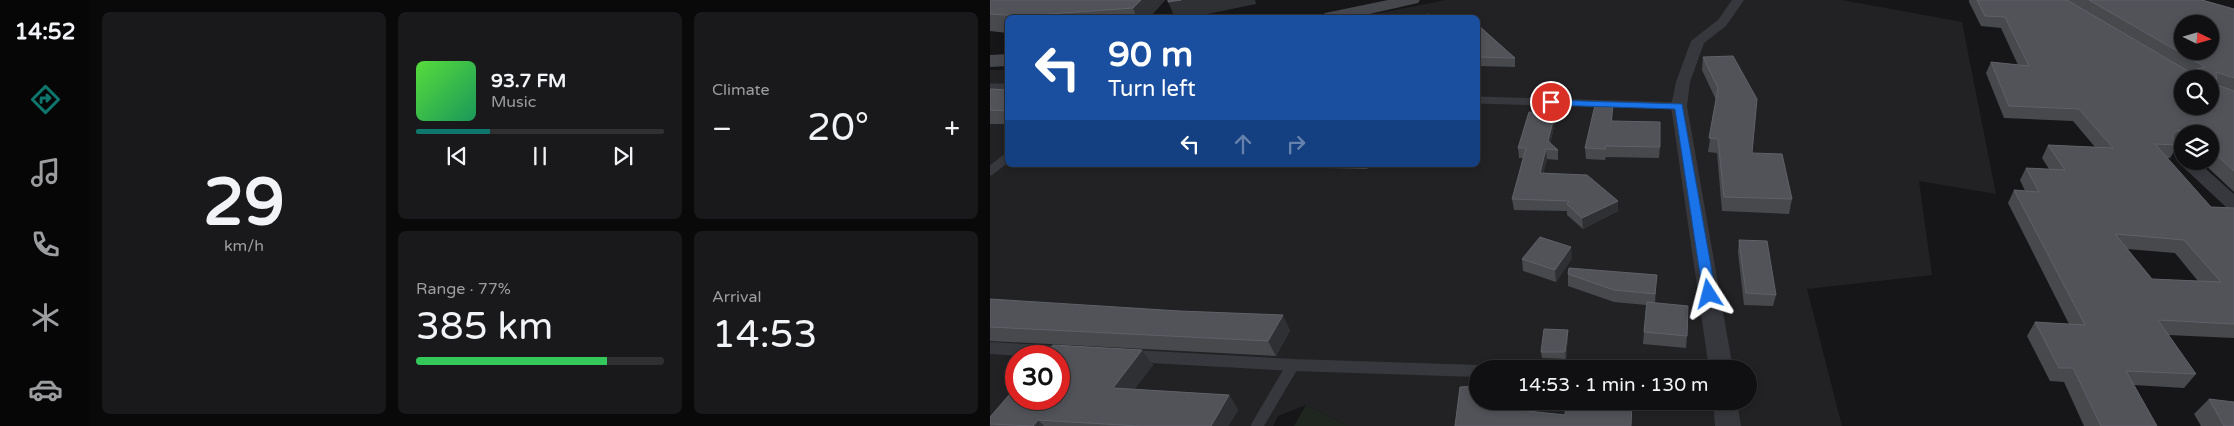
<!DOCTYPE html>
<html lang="en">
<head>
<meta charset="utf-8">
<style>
  body { margin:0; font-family:"Varela Round",sans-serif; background:#19191b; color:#f1f3f6; height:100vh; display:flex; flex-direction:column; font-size:19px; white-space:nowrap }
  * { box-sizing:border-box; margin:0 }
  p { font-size:16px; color:#9c9d9f }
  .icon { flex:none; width:28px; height:28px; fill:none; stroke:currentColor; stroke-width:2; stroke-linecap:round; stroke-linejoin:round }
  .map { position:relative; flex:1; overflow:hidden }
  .panel { display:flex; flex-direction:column; gap:12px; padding:12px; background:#09090a; width:900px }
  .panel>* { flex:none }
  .banner { position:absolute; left:15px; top:15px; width:475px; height:152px; border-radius:8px; box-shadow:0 2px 8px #0003,0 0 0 1px #303032; background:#1a4fa0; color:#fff; overflow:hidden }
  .needle { width:32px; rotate:95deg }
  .tools { position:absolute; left:1184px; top:15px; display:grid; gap:10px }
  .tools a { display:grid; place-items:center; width:45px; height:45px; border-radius:50%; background:#101012; box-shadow:0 2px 8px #0003,0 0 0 1px #303032; font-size:25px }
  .speed { position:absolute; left:15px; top:345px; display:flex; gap:10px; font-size:25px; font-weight:700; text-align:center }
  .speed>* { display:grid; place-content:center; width:65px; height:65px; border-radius:50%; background:#101012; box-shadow:0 2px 8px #0003,0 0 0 1px #303032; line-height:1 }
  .speed .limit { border:8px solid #d22; background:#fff; color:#111 }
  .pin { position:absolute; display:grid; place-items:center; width:42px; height:42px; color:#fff; margin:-21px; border:2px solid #fff; border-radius:50%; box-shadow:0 1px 5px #0007 }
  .me { position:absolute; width:55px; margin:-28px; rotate:351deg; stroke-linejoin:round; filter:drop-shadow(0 0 4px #0008) }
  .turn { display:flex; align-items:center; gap:18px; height:105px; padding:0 20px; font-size:22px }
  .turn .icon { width:65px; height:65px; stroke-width:2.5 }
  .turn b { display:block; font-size:35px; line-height:42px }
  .lanes { display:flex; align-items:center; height:48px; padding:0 20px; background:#0003; justify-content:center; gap:25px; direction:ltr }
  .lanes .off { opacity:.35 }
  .big { font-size:38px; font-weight:600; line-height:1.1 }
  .panel .card { flex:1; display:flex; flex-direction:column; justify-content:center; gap:8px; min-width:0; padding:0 18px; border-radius:8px; background:#19191b }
  .panel .dial { align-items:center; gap:0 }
  .dial b { font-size:65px; line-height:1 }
  .song { display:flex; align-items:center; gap:15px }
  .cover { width:60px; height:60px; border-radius:8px; background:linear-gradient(135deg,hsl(110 70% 55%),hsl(150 70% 35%)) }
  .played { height:5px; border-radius:2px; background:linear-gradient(90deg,#0f766e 30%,#303032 30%) }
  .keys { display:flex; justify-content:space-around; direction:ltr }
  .heat { display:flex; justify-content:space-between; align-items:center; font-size:28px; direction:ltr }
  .charge { height:8px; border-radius:4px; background:linear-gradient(90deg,#34c759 77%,#303032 0) }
  .panel .tiles { flex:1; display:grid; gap:12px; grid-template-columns:repeat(3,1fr) }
  .card:first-child { grid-row:span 2 }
  .trip { position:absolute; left:479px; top:360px; width:288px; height:50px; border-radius:25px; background:#101012; box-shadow:0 2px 8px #0003,0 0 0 1px #303032; font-weight:600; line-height:50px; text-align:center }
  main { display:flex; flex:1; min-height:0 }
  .dock { display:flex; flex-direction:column; width:90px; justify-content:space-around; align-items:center; background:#060607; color:#9c9d9f }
  .dock .icon { width:35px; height:35px }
  .dock .active { color:#0f766e }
  .dock b { font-size:22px; color:#f1f3f6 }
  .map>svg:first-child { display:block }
  .built { fill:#222225; fill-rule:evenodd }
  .green { fill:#1e261f }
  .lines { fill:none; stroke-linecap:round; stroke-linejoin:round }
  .lane-far2 { stroke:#37383d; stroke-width:7 }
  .lane-far1 { stroke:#37383d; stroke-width:9 }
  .lane { stroke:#37383d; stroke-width:12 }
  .street { fill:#37383d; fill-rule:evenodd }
  .secondary { fill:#45474d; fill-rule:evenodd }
  .wall { fill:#47494d; fill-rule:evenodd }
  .shaded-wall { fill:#2f3033 }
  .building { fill:#525359; stroke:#5f6168; fill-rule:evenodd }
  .route { fill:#1a73e8; stroke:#114b97 }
</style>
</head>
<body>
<main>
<nav class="dock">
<b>14:52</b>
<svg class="icon active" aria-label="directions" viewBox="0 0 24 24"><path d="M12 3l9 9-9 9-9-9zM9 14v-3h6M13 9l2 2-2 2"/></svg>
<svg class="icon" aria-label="music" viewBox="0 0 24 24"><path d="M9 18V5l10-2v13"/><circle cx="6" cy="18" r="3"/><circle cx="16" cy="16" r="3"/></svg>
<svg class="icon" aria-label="phone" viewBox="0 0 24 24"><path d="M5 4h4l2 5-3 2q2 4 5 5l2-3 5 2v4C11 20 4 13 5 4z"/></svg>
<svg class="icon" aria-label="climate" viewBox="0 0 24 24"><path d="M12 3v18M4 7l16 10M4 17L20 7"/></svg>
<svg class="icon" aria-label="car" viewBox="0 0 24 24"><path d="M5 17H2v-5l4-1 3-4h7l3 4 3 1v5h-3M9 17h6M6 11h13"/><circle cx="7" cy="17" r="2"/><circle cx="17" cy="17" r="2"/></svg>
</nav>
<section class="panel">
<div class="tiles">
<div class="card dial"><b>29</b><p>km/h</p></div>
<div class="card">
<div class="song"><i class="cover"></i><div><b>93.7 FM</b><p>Music</p></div></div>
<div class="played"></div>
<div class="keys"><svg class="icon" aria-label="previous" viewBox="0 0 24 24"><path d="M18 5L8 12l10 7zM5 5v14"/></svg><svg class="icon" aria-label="pause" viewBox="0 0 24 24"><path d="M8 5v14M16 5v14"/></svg><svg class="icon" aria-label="next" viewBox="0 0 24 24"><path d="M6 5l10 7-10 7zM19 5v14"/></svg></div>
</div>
<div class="card"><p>Climate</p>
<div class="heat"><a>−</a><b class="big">20°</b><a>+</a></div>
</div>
<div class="card"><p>Range · 77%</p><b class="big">385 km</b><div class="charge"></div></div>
<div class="card"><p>Arrival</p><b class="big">14:53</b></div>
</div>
</section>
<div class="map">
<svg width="1244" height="426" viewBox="0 0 1244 426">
  <rect width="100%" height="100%" fill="#161618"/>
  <path class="built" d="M456 0H852L972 22 1006 194 929 181 942 275 817 289 852 426H358L316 405 288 416 283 426H0V70H17L18 165H488V18L369 17ZM26 356H69V399H26ZM488 369H758V401H488Z"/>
  <polygon class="green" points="316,405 358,426 304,426"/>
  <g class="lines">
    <g class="lane-far2">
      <polyline points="0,87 18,87"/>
      <polyline points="488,100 689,106"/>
    </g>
    <polyline class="lane-far1" points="0,171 18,157"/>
    <g class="lane">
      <polyline points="0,348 69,352"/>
      <polyline points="144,356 303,365 488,371"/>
      <polyline points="267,426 303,365"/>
    </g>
    <g class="street">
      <polygon points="742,0 754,0 736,26 714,43 700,82 697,106 743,369 719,369 681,106 686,82 701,41 728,20"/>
      <polygon points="1192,157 1192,161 1207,161 1244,194 1244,210 1237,208 1191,165 1188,161"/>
      <polygon points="723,401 747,401 751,426 725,426"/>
    </g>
    <g class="secondary">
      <polygon points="398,0 430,0 428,3 362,18 327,18 335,13"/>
      <polygon points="18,54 18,66 0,67 0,55"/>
    </g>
  </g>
  <g class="wall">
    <polygon points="0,0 175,0 159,18 18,18 18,33 0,31"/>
    <path d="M979 0H1212L1244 9V192L1211 161H1220V134H1192V147L1188 144V145L1180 158H1177L1221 207 1244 208V338L1178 335 1206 374 1194 388 1144 385 1167 426H1094L1074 382 1060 381 1037 336 1045 322 1079 324 1018 203 1024 190 1035 191 1030 180 1036 168 1059 169 1052 158 1058 145 1105 147 1083 121 1014 118 996 73 1001 62 1028 65 1011 28 991 26 979 2ZM1137 249 1185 253 1208 281 1162 279Z"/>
    <polygon points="488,25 525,58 525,67 488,66"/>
    <polygon points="713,57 762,153 802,199 799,214 732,211 727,153 718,152 726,100 712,70"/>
    <polygon points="0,89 18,90 18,124 0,124"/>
    <polygon points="623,106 622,121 670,147 669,158 616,157 615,160 596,159 595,148"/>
    <polygon points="565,113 565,122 560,144 568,150 568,160 557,159 553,173 628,201 628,211 593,229 577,215 577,211 524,210 522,199 533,158 529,158 528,148"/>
    <polygon points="336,165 380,165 377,169 337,168"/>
    <polygon points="749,240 786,295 783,306 754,305 748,252"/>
    <polygon points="582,258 566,282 533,271 532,259"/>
    <polygon points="578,274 666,287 665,303 697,336 696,348 653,344 656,305 624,302 578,286"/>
    <polygon points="0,299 300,330 286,356 0,341"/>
    <polygon points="578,330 578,336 576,359 552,358 551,352"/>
    <polygon points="152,350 163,365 144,389 239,395 248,410 238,426 0,426 0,417"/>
    <polygon points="1219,399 1244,426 1211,426 1204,414"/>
  </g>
  <g class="shaded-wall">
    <polygon points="151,0 175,0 159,18 147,18 143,8"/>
    <polygon points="191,0 265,0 266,4 198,18 185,18 178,2"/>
    <polygon points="623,106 623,117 621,131 621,121"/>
    <polygon points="565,113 565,122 559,149 558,141"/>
    <polygon points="556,149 557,159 551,183 550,173"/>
    <polygon points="376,165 380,165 377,169"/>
    <polygon points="628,201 628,211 593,229 592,218"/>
    <polygon points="581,247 582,258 566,282 565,270"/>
    <polygon points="293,315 300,330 286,356 278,341"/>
    <polygon points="578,330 578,336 576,359 575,352"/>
    <polygon points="152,350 163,365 135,402 123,388"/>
    <polygon points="239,395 248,410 238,426 221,426"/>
    <polygon points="502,401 505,401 503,418 501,407"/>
    <polygon points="48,420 54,426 43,426"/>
  </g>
  <g class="building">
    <polygon points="0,0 151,0 143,8 31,16 0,14"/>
    <polygon points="178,0 191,0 178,2"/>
    <path d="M987 0H1077L1198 71 1215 67 1099 0H1212L1244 9V78L1226 72 1227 85 1244 91V171L1220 149V134H1199L1193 130 1186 131 1182 136 1188 145 1165 144 1221 207 1244 208V324L1168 320 1206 374 1136 371 1167 426H1111L1083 368H1069L1045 322 1095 325 1024 190 1049 192 1036 168 1075 170 1058 145 1123 148 1089 109 1019 106 1001 62 1039 66 1015 17 995 16ZM1192 24H1220V51H1192ZM1192 79H1220V106H1192ZM1125 234 1194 240 1231 282 1162 279Z"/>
    <polygon points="438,14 444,18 429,18"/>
    <polygon points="488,25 525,58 488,57"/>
    <polygon points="743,56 767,99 762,153 792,154 802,199 734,197 728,139 719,138 728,88 713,57"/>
    <polygon points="0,89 18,90 18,111 0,110"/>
    <polygon points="605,105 623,106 621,121 670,122 670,147 616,146 615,149 595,148"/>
    <polygon points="539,112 565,113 558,141 568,150 556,149 550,173 597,175 628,201 592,218 577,204 579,201 522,199 536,148 528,148"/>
    <polygon points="550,237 581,247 565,270 532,259"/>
    <polygon points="749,240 777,241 786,295 756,293"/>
    <polygon points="579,268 667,275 665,294 624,290 578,274"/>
    <polygon points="0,299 190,311 293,315 278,341 0,327"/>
    <polygon points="657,302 698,306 697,336 654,332"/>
    <polygon points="554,329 578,330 575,352 551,352"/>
    <polygon points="63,345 152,350 123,388 239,395 221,426 148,426 48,420 43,426 0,424 0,417 26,387 26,399 69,399 69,356 54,356"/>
    <polygon points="581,368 600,369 581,369"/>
    <polygon points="488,386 488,401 502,401 501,407 575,415 576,401 642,401 641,426 465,426 470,387"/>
    <polygon points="1219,399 1244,402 1244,426 1234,426"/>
  </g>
  <polygon class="route" points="558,100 692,104 726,294 724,298 719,299 713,294 685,109 561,105 556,102"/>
</svg>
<div class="tools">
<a><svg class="needle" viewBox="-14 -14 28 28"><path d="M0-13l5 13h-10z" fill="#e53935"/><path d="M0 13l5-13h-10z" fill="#9c9d9f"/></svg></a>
<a><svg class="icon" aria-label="search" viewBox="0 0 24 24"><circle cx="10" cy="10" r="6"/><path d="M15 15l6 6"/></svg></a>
<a><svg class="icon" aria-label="layers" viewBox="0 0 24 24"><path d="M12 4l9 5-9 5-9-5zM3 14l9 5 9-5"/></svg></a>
</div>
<div class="speed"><div class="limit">30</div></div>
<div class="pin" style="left:561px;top:102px;background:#d93025"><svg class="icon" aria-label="arrive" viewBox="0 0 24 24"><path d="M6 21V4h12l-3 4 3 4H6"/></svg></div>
<svg class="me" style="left:719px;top:294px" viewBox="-20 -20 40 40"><path d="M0-17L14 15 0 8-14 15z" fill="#1a73e8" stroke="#fff" stroke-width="4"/></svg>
<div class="trip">14:53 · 1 min · 130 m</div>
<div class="banner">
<div class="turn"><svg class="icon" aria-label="left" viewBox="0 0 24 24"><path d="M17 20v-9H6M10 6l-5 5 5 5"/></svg><div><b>90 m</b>Turn left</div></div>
<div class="lanes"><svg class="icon" aria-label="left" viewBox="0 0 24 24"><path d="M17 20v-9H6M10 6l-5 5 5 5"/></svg><svg class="icon off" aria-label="ahead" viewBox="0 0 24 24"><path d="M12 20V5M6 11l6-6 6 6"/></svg><svg class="icon off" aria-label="right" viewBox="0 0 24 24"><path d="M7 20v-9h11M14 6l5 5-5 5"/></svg></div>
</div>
</div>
</main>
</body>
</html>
